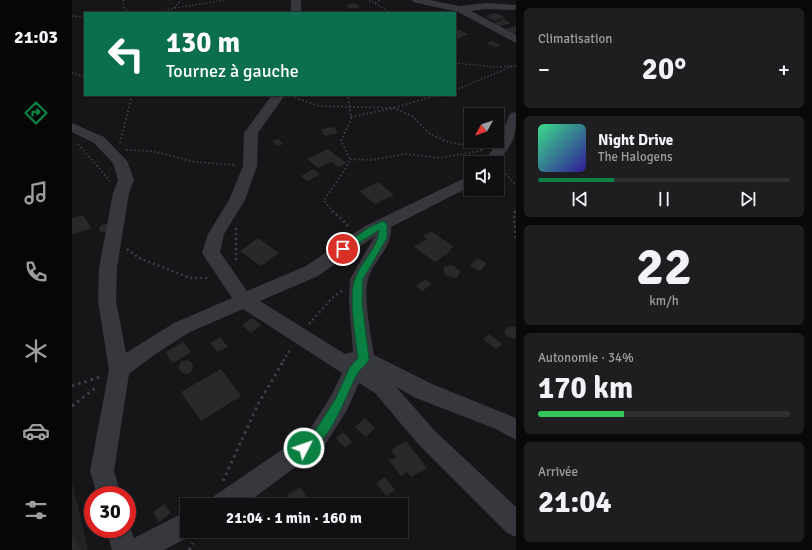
<!DOCTYPE html>
<html lang="fr">
<head>
<meta charset="utf-8">
<style>
  body { margin:0; font-family:Signika,sans-serif; background:#1e1e20; color:#f1f3f6; height:100vh; display:flex; flex-direction:column; font-size:15px; white-space:nowrap }
  * { box-sizing:border-box; margin:0 }
  p { font-size:13px; color:#9c9d9f }
  .icon { flex:none; width:22px; height:22px; fill:none; stroke:currentColor; stroke-width:2; stroke-linecap:round; stroke-linejoin:round }
  .map { position:relative; flex:1; overflow:hidden }
  .sheet { display:flex; flex-direction:column; gap:8px; padding:8px; background:#09090a; width:296px }
  .sheet>* { flex:none }
  .top-card { position:absolute; left:12px; top:12px; width:372px; height:84px; border-radius:0px; box-shadow:0 1px 3px #0004,0 0 0 1px #303032; background:#0b6e4f; color:#fff; overflow:hidden }
  .needle { width:26px; rotate:230deg }
  .fabs { position:absolute; left:392px; top:108px; display:grid; gap:8px }
  .fabs a { display:grid; place-items:center; width:40px; height:40px; border-radius:0px; background:#101012; box-shadow:0 1px 3px #0004,0 0 0 1px #303032; font-size:20px }
  .speed { position:absolute; left:12px; top:486px; display:flex; gap:8px; font-size:20px; font-weight:700; text-align:center }
  .speed>* { display:grid; place-content:center; width:52px; height:52px; border-radius:50%; background:#101012; box-shadow:0 1px 3px #0004,0 0 0 1px #303032; line-height:1 }
  .speed .limit { border:6px solid #d22; background:#fff; color:#111 }
  .pin { position:absolute; display:grid; place-items:center; width:34px; height:34px; color:#fff; margin:-17px; border:2px solid #fff; border-radius:50%; box-shadow:0 1px 4px #0007 }
  .me { position:absolute; width:44px; margin:-22px; rotate:49deg; stroke-linejoin:round; filter:drop-shadow(0 0 3px #0008) }
  .turn { display:flex; align-items:center; gap:14px; height:84px; padding:0 16px; font-size:18px }
  .turn .icon { width:52px; height:52px; stroke-width:2.5 }
  .turn b { display:block; font-size:28px; line-height:34px }
  .big { font-size:30px; font-weight:700; line-height:1.1 }
  .sheet .card { flex:1; display:flex; flex-direction:column; justify-content:center; gap:6px; min-width:0; padding:0 14px; border-radius:6px; background:#1e1e20 }
  .sheet .dial { align-items:center; gap:0 }
  .dial b { font-size:52px; line-height:1 }
  .song { display:flex; align-items:center; gap:12px }
  .cover { width:48px; height:48px; border-radius:6px; background:linear-gradient(135deg,hsl(150 70% 55%),hsl(250 70% 35%)) }
  .played { height:4px; border-radius:2px; background:linear-gradient(90deg,#0b8043 30%,#303032 30%) }
  .keys { display:flex; justify-content:space-around; direction:ltr }
  .heat { display:flex; justify-content:space-between; align-items:center; font-size:22px; direction:ltr }
  .charge { height:6px; border-radius:3px; background:linear-gradient(90deg,#34c759 34%,#303032 0) }
  .trip { position:absolute; left:108px; top:498px; width:228px; height:40px; border-radius:0px; background:#101012; box-shadow:0 1px 3px #0004,0 0 0 1px #303032; font-weight:700; line-height:40px; text-align:center }
  main { display:flex; flex:1; min-height:0 }
  .menu { display:flex; flex-direction:column; width:72px; justify-content:space-around; align-items:center; background:#060607; color:#9c9d9f }
  .menu .icon { width:28px; height:28px }
  .menu .active { color:#0b8043 }
  .menu b { font-size:18px; color:#f1f3f6 }
  .map>svg:first-child { display:block }
  .built { fill:#222225 }
  .building { fill:#29292c }
  .lines { fill:none; stroke-linecap:round; stroke-linejoin:round }
  .path-far3 { stroke:#3d3f44; stroke-width:1.5; stroke-dasharray:1.5 2; stroke-linecap:butt }
  .path-far2 { stroke:#3d3f44; stroke-width:2; stroke-dasharray:1.5 2.5; stroke-linecap:butt }
  .path-far1 { stroke:#3d3f44; stroke-width:2.5; stroke-dasharray:2 3; stroke-linecap:butt }
  .path { stroke:#3d3f44; stroke-width:3; stroke-dasharray:2.5 4; stroke-linecap:butt }
  .street { fill:#37383d; fill-rule:evenodd }
  .route { fill:#0b8043; stroke:#07532c }
</style>
</head>
<body>
<main>
<nav class="menu">
<b>21:03</b>
<svg class="icon active" aria-label="directions" viewBox="0 0 24 24"><path d="M12 3l9 9-9 9-9-9zM9 14v-3h6M13 9l2 2-2 2"/></svg>
<svg class="icon" aria-label="music" viewBox="0 0 24 24"><path d="M9 18V5l10-2v13"/><circle cx="6" cy="18" r="3"/><circle cx="16" cy="16" r="3"/></svg>
<svg class="icon" aria-label="phone" viewBox="0 0 24 24"><path d="M5 4h4l2 5-3 2q2 4 5 5l2-3 5 2v4C11 20 4 13 5 4z"/></svg>
<svg class="icon" aria-label="climate" viewBox="0 0 24 24"><path d="M12 3v18M4 7l16 10M4 17L20 7"/></svg>
<svg class="icon" aria-label="car" viewBox="0 0 24 24"><path d="M5 17H2v-5l4-1 3-4h7l3 4 3 1v5h-3M9 17h6M6 11h13"/><circle cx="7" cy="17" r="2"/><circle cx="17" cy="17" r="2"/></svg>
<svg class="icon" aria-label="filters" viewBox="0 0 24 24"><path d="M4 7h16M4 17h16"/><circle cx="9" cy="7" r="2"/><circle cx="15" cy="17" r="2"/></svg>
</nav>
<div class="map">
<svg width="444" height="550" viewBox="0 0 444 550">
  <rect width="100%" height="100%" fill="#161618"/>
  <polygon class="built" points="0,481 16,550 0,550"/>
  <g class="building">
    <polygon points="282,3 288,7 279,9 273,5"/>
    <polygon points="423,13 433,17 422,21 413,16"/>
    <polygon points="432,19 439,23 428,26 422,23"/>
    <polygon points="444,26 444,33 442,34 433,29"/>
    <polygon points="383,28 396,34 383,40"/>
    <polygon points="419,41 429,45 423,47 414,43"/>
    <polygon points="262,127 266,133 253,136 249,129"/>
    <polygon points="206,139 212,144 205,146 200,141"/>
    <polygon points="256,149 274,163 267,167 260,162 246,168 235,159"/>
    <polygon points="241,169 248,174 236,181 229,176"/>
    <polygon points="306,182 322,195 303,204 287,191"/>
    <polygon points="11,215 19,228 0,235 0,218"/>
    <polygon points="32,224 35,224 34,232 28,232 27,227"/>
    <polygon points="359,231 382,247 377,250 379,251 363,262 342,247 355,239 351,236"/>
    <polygon points="186,238 207,253 189,266 168,251"/>
    <polygon points="405,258 415,263 408,271 398,266"/>
    <polygon points="378,265 382,266 388,271 386,277 382,278 373,275 371,268"/>
    <polygon points="353,279 360,284 350,291 344,286"/>
    <polygon points="180,318 189,325 179,333 170,325"/>
    <polygon points="438,326 444,327 444,339 436,337 433,334 433,330"/>
    <polygon points="417,334 430,344 424,349 411,339"/>
    <polygon points="148,337 156,347 145,352 138,343"/>
    <polygon points="111,342 119,352 101,363 93,352"/>
    <circle cx="114" cy="367" r="7"/>
    <polygon points="149,369 169,396 129,421 109,392"/>
    <polygon points="293,418 303,428 294,437 283,427"/>
    <polygon points="271,432 280,442 273,448 264,438"/>
    <polygon points="334,441 355,468 339,477 335,472 329,476 317,460 324,457 319,450"/>
    <polygon points="313,477 323,490 314,496 304,483"/>
    <polygon points="229,487 236,500 227,505 221,505 215,494"/>
    <polygon points="92,504 99,513 87,522 81,512"/>
    <polygon points="0,535 9,550 0,550"/>
  </g>
  <g class="lines">
    <g class="path-far3">
      <polyline points="51,0 52,8 56,13"/>
      <polyline points="297,0 319,13"/>
      <polyline points="303,3 309,0"/>
      <polyline points="102,8 109,0"/>
      <polyline points="86,13 102,8 154,0"/>
      <polyline points="0,16 13,17"/>
      <polyline points="383,63 423,67 444,66"/>
      <polyline points="0,73 13,77"/>
      <polyline points="383,90 441,66"/>
    </g>
    <g class="path-far2">
      <polyline points="219,96 247,106 322,108 340,116 358,134 376,142 412,149"/>
      <polyline points="279,117 322,108 365,95"/>
      <polyline points="48,143 60,95"/>
      <polyline points="6,144 38,181"/>
      <polyline points="54,150 80,151 123,162 163,165"/>
      <polyline points="278,159 299,160 334,154 368,158 411,150"/>
      <polyline points="428,168 444,185"/>
      <polyline points="261,212 252,200 274,168 278,159 269,141 279,119 276,95"/>
      <polyline points="443,212 444,208"/>
    </g>
    <g class="path-far1">
      <polyline points="260,211 271,220 277,228"/>
      <polyline points="443,211 442,219 444,240"/>
      <polyline points="164,228 164,261"/>
      <polyline points="55,249 67,258 118,278 138,278"/>
      <polyline points="237,324 260,298 270,291"/>
      <polyline points="211,361 219,348"/>
    </g>
    <g class="path">
      <polyline points="0,386 28,377"/>
      <polyline points="0,406 26,386"/>
      <polyline points="151,481 186,404 212,360"/>
      <polyline points="117,550 121,543"/>
    </g>
    <g class="street">
      <rect x="219" y="0" width="10" height="13"/>
      <polygon points="340,0 357,0 388,6 414,3 444,5 444,9 441,10 414,9 399,11 444,35 444,43 386,12 341,2"/>
      <path d="M200 95H213L186 133 185 166 173 200 152 234 148 252 175 291 234 266 293 226 399 175V186L319 227C320 249 302 259 296 279 291 296 299 336 302 355L360 384 444 418V440L424 429 344 398 324 387 363 431 444 507V537L435 533 347 445 303 393 287 383 275 410 252 446 172 505H139L142 496 236 432 259 396 270 373 171 309 116 333 82 355 57 374 42 471 49 495H25L18 471 37 370 26 301 27 268 41 193 46 180 41 163 22 143 0 132V123L32 137 55 161 62 180 57 193 45 268 44 301 54 353 102 323 160 298 130 253 136 234 157 200 171 166 172 133ZM303 236 278 279 277 302 281 352 273 354 188 301 246 276Z"/>
      <path d="M444 112C444 139 442 142 425 163H410L426 143 437 116 439 113Z"/>
      <polygon points="115,511 115,531 125,531 124,533 92,550 40,550 34,529 55,529 55,520 62,538"/>
    </g>
  </g>
  <path class="route" d="M311 221 315 224V238L291 279 290 302 297 360C294 365 288 369 285 374 272 399 259 443 232 453L228 452 226 448 228 444 240 436 263 400 278 367 286 358C284 339 276 296 283 279 289 261 306 249 307 230L274 251 271 252 267 249 296 228Z"/>
</svg>
<div class="fabs">
<a><svg class="needle" viewBox="-14 -14 28 28"><path d="M0-13l5 13h-10z" fill="#e53935"/><path d="M0 13l5-13h-10z" fill="#9c9d9f"/></svg></a>
<a><svg class="icon" aria-label="sound" viewBox="0 0 24 24"><path d="M4 9h4l5-4v14l-5-4H4zM17 9q2 3 0 6"/></svg></a>
</div>
<div class="speed"><div class="limit">30</div></div>
<div class="pin" style="left:271px;top:249px;background:#d93025"><svg class="icon" aria-label="arrive" viewBox="0 0 24 24"><path d="M6 21V4h12l-3 4 3 4H6"/></svg></div>
<svg class="me" style="left:232px;top:448px" viewBox="-20 -20 40 40"><circle r="17" fill="#0b8043" stroke="#fff" stroke-width="3"/><path d="M0-11L8 9 0 5-8 9z" fill="#fff"/></svg>
<div class="trip">21:04 · 1 min · 160 m</div>
<div class="top-card">
<div class="turn"><svg class="icon" aria-label="left" viewBox="0 0 24 24"><path d="M17 20v-9H6M10 6l-5 5 5 5"/></svg><div><b>130 m</b>Tournez à gauche</div></div>
</div>
</div>
<section class="sheet">
<div class="card"><p>Climatisation</p>
<div class="heat"><a>−</a><b class="big">20°</b><a>+</a></div>
</div>
<div class="card">
<div class="song"><i class="cover"></i><div><b>Night Drive</b><p>The Halogens</p></div></div>
<div class="played"></div>
<div class="keys"><svg class="icon" aria-label="previous" viewBox="0 0 24 24"><path d="M18 5L8 12l10 7zM5 5v14"/></svg><svg class="icon" aria-label="pause" viewBox="0 0 24 24"><path d="M8 5v14M16 5v14"/></svg><svg class="icon" aria-label="next" viewBox="0 0 24 24"><path d="M6 5l10 7-10 7zM19 5v14"/></svg></div>
</div>
<div class="card dial"><b>22</b><p>km/h</p></div>
<div class="card"><p>Autonomie · 34%</p><b class="big">170 km</b><div class="charge"></div></div>
<div class="card"><p>Arrivée</p><b class="big">21:04</b></div>
</section>
</main>
</body>
</html>
